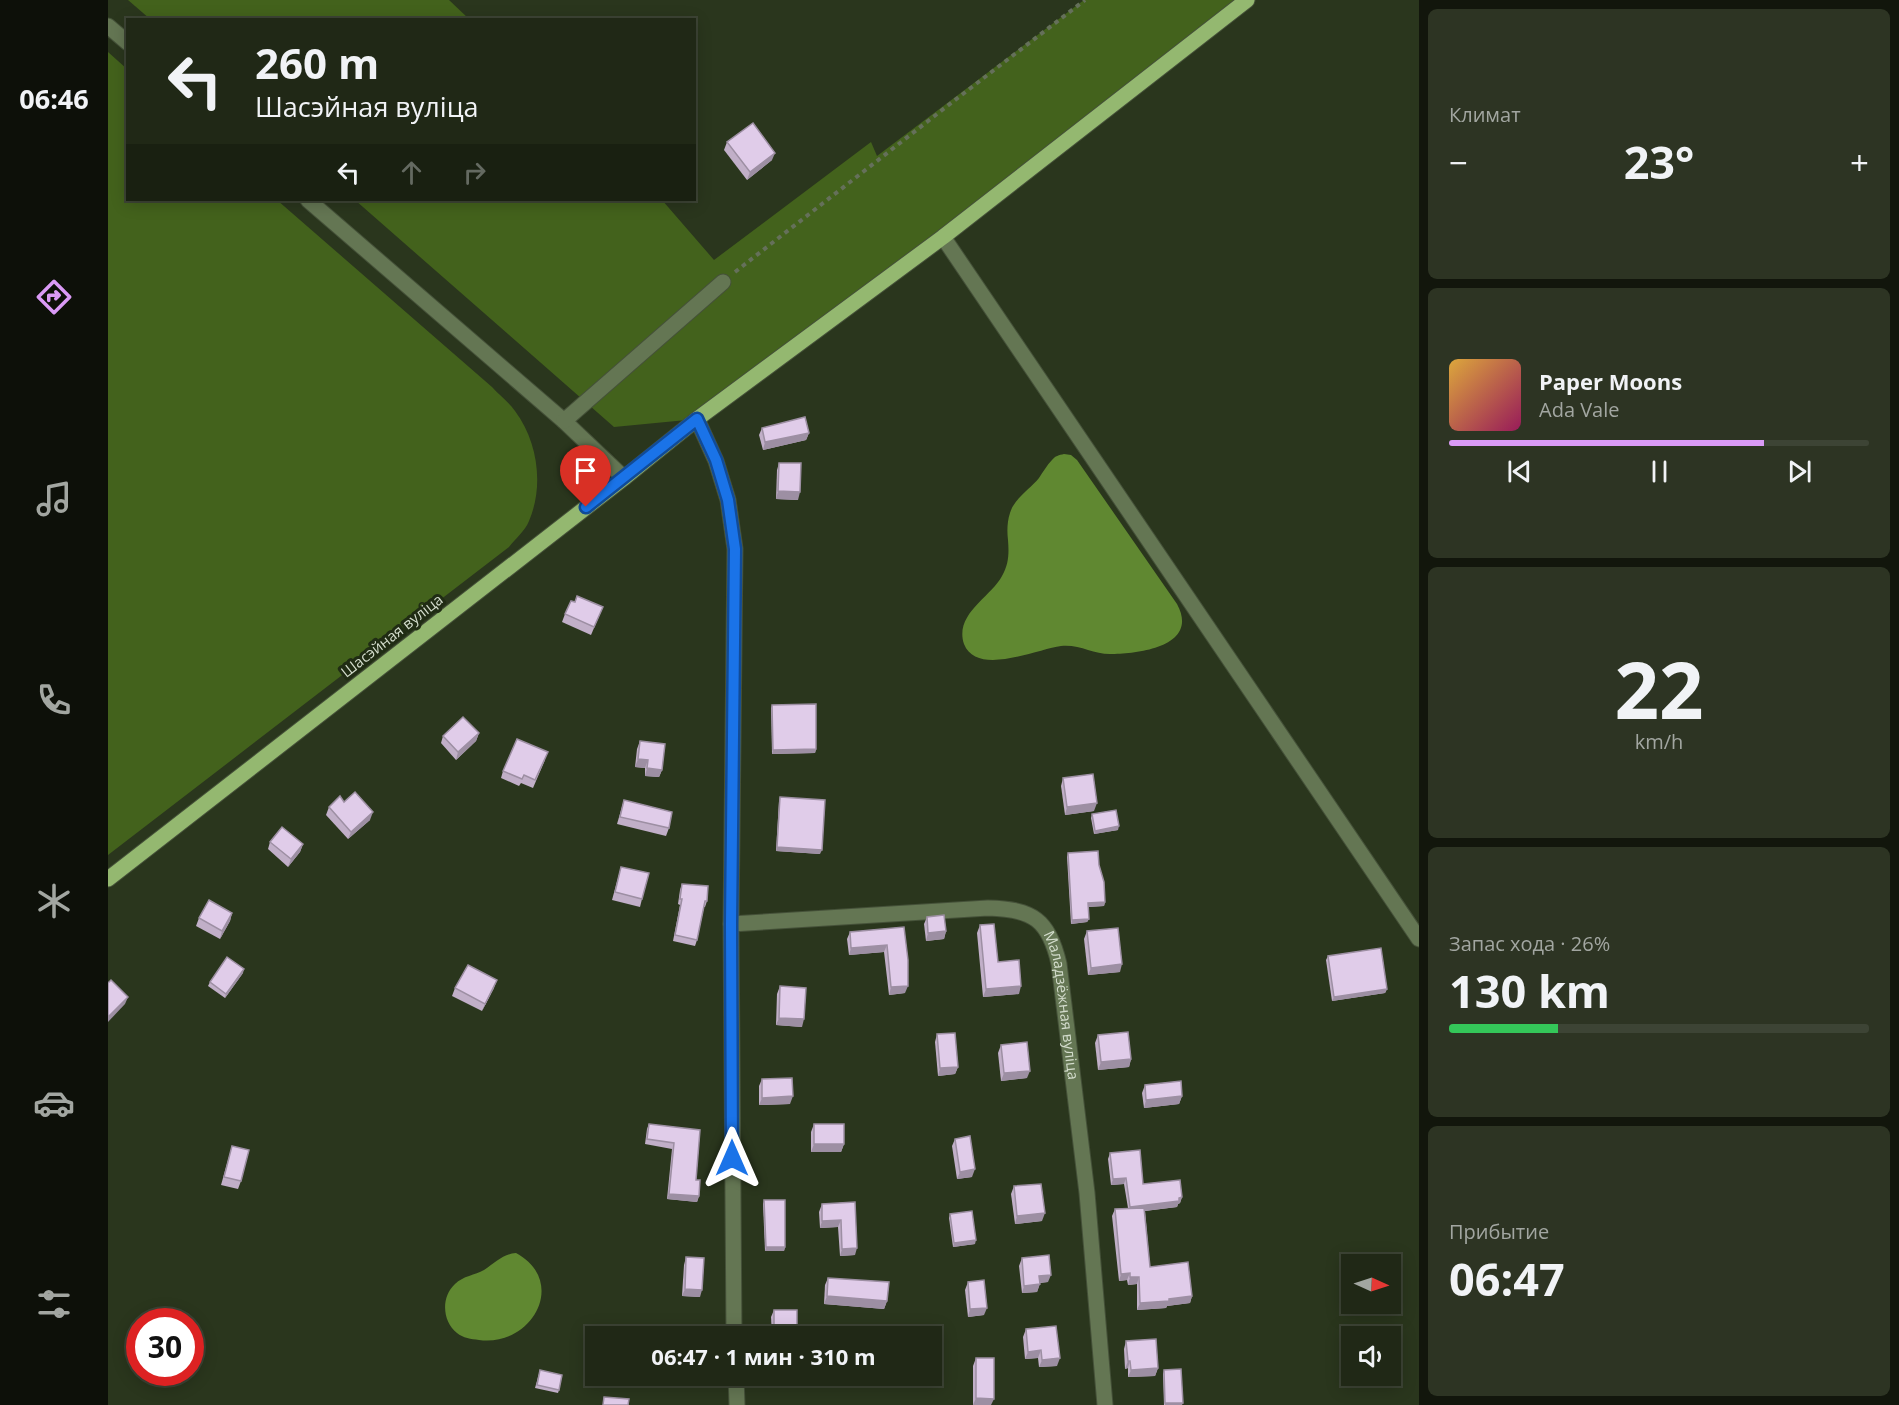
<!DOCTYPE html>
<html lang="ru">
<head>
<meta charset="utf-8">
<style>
  body { margin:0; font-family:"Open Sans",sans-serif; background:#2d3423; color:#f1f3f6; height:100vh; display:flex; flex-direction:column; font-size:22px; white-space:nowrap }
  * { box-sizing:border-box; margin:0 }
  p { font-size:20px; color:#a2a6a1 }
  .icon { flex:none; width:33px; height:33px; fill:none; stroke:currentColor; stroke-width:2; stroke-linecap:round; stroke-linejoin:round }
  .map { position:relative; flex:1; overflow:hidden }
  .drawer { display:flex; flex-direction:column; gap:9px; padding:9px; background:#12160c; width:480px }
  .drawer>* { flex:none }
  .guide { position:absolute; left:18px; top:18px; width:570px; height:183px; border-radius:0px; box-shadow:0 3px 15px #0003,0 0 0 2px #3d4435; background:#202816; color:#f1f3f6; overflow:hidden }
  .needle { width:39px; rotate:93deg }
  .fabs { position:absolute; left:1233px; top:1254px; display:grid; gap:12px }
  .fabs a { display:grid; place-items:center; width:60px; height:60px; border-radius:0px; background:#202816; box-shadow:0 3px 15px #0003,0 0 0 2px #3d4435; font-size:30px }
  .speed { position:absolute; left:18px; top:1308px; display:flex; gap:12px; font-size:30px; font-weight:700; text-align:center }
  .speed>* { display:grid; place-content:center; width:78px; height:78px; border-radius:50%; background:#202816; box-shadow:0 3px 15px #0003,0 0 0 2px #3d4435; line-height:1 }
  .speed .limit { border:9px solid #d22; background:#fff; color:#111 }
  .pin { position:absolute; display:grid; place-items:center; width:51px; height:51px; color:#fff; margin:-62px -26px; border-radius:50% 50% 50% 0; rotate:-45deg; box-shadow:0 0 6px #0007 }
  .pin .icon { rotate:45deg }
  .me { position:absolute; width:66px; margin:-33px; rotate:0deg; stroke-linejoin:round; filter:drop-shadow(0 0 4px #0008) }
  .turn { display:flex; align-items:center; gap:21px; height:126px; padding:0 30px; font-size:27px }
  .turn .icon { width:78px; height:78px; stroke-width:2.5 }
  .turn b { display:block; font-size:42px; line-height:51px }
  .lanes { display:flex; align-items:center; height:57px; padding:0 30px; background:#0003; justify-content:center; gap:30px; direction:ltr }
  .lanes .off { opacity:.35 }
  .big { font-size:45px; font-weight:700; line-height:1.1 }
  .drawer .card { flex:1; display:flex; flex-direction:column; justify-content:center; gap:9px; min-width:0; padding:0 21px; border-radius:9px; background:#2d3423 }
  .drawer .dial { align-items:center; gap:0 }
  .dial b { font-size:78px; line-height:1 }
  .song { display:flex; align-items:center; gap:18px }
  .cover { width:72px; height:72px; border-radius:9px; background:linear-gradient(135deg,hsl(40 70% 55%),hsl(330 70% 35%)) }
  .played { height:6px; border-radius:3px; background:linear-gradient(90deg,#da9af6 75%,#3d4435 75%) }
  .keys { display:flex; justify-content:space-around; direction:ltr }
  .heat { display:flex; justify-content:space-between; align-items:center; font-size:33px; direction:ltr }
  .charge { height:9px; border-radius:4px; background:linear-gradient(90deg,#34c759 26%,#3d4435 0) }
  .trip { position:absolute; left:477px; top:1326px; width:357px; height:60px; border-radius:0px; background:#202816; box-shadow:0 3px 15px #0003,0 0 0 2px #3d4435; font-weight:700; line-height:60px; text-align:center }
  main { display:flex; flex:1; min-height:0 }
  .menu { display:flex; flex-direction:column; width:108px; justify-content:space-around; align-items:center; background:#0d1009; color:#a2a6a1 }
  .menu .icon { width:42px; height:42px }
  .menu .current { color:#da9af6 }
  .menu b { font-size:27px; color:#f1f3f6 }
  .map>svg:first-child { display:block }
  .green { fill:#43621c }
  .water { fill:#608831 }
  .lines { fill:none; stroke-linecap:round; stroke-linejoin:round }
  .minor-casing { stroke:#455139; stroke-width:17 }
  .major-casing { stroke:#455139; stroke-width:17 }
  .path { stroke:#65705a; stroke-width:4; stroke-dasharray:4.5 4.5; stroke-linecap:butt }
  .minor { stroke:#647653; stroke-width:15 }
  .major { stroke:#94b870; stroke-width:15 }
  .wall { fill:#c1afc8 }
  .shaded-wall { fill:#9d8fa3 }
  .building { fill:#e0cce9; stroke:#9d8fa3; stroke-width:1.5 }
  .route-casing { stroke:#114b97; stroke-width:15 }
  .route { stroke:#1a73e8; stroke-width:10 }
  .labels { text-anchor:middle; stroke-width:6; stroke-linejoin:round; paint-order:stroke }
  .street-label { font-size:15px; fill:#d3dccc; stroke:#202c14 }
</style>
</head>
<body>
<main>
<nav class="menu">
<b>06:46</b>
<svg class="icon current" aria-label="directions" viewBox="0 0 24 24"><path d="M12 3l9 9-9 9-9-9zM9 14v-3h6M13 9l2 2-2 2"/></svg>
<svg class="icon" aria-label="music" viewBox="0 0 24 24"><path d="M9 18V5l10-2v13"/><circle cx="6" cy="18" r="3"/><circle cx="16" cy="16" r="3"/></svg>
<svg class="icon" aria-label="phone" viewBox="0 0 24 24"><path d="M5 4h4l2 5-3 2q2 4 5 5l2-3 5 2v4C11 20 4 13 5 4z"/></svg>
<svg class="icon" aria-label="climate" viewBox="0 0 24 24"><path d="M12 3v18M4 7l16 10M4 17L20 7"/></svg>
<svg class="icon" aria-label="car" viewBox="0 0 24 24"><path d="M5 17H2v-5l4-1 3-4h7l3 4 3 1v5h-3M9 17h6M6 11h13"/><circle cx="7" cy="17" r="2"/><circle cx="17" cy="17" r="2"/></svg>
<svg class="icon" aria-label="filters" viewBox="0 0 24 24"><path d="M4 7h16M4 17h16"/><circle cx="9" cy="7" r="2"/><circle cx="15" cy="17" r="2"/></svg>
</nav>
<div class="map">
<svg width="1311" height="1405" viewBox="0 0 1311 1405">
  <rect width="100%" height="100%" fill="#2a361d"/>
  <g class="green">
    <polygon points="20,0 341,0 361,19 42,19"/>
    <polygon points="976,0 1139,0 589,419 506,427 247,200 554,200 606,260 763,142 769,156"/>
    <path d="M0 52 19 69 20 200H169L384 387C391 395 401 402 407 411 430 442 436 486 421 521 417 531 407 539 401 547L0 855Z"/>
  </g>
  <g class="water">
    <path d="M956 454 963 455 969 460 1069 604C1092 646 1031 654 1002 654 985 654 971 644 953 646 929 649 869 677 856 644 846 614 883 597 894 576 901 564 901 553 900 540 899 532 899 522 902 513 906 499 922 489 931 478 935 472 939 465 944 460 947 456 951 455 956 454Z"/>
    <path d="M408 1253C460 1281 425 1347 371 1340 363 1339 355 1338 349 1333 334 1321 333 1297 347 1284 355 1276 367 1275 376 1270 387 1263 395 1254 408 1253Z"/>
  </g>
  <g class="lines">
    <g class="minor-casing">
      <g id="minor">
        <polyline points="0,26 20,43"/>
        <polyline points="200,200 456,421 516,478"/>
        <polyline points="835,237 1311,939"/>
        <polyline points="589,419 608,461 620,500 627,549 623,924 626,1336"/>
        <polyline points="456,421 615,282"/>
        <path id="s1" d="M623 924 880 908C925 909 941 920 951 964L979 1193 997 1405"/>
        <polyline points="628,1376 629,1405"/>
      </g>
    </g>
    <g class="major-casing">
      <polyline id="major" points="0,879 516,478 589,419 835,237 1139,0"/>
    </g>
    <polyline class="path" points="627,272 838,107 977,0"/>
    <use href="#minor" class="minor"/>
    <use href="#major" class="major"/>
  </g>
  <g class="wall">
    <polygon points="619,142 664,160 639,180 616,150"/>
    <polygon points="654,428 701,433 698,440 655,450 651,435"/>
    <polygon points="671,463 690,500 668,499 669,470"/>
    <polygon points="467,602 495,607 483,635 454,622 457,614"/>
    <polygon points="664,705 708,749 707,753 664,754 663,708"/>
    <polygon points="371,733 368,741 348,760 333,743 335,736"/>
    <polygon points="532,741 554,770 551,777 537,776 537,768 527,767 529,749"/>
    <polygon points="437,760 425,788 413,783 411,786 393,778 395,771"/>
    <polygon points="955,778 986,811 957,815 953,786"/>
    <polygon points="672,797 712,854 668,851 671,801"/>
    <polygon points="516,800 561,828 558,836 509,824"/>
    <polygon points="236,802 262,820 240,839 218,815 221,807"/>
    <polygon points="984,814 1010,830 986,834 983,818"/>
    <polygon points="162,842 195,844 192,852 180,867 160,849"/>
    <polygon points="960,853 991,865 997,902 996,906 980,907 981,919 979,922 963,924 959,857"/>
    <polygon points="513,867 534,899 532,907 504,900"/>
    <polygon points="574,884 599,901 597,907 596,907 589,940 587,946 565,941 572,905 570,904 572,890"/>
    <polygon points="124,913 122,921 112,939 88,926 91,918"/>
    <polygon points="819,917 838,931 836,939 818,941 816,924"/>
    <polygon points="872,925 890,962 911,994 875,997 869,933"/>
    <polygon points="796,927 797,993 781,995 776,952 741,955 739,939 742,932"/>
    <polygon points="979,931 1012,972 980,975 976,939"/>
    <polygon points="1220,956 1279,989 1277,993 1224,1001 1218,960"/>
    <polygon points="135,973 117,998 100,986 102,982"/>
    <polygon points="672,986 694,1027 668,1025 669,994"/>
    <polygon points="347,988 386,988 374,1011 344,996"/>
    <polygon points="829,1034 850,1067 847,1074 830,1076 827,1042"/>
    <polygon points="990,1035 1023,1059 1021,1067 990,1070 987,1043"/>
    <polygon points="893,1045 919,1078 893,1081 890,1053"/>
    <polygon points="654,1079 682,1104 651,1105 651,1086"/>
    <polygon points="1037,1085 1074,1096 1071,1104 1036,1108 1034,1093"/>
    <polygon points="541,1124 592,1130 588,1180 591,1196 589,1202 559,1199 564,1149 537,1144 539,1129"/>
    <polygon points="706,1124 736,1144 733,1152 703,1152 703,1132"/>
    <polygon points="847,1139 864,1177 849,1179 844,1146"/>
    <polygon points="124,1146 133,1181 130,1189 113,1185"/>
    <polygon points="1002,1153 1035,1184 1074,1197 1072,1203 1070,1204 1069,1207 1037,1211 1042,1267 1084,1296 1082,1303 1059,1306 1058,1308 1029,1310 1029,1284 1020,1285 1019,1280 1011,1281 1004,1216 1007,1209 1020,1208 1016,1184 1003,1185 1000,1159"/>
    <polygon points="906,1186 934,1221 907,1224 903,1194"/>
    <polygon points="656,1200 677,1247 676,1251 657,1251 655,1204"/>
    <polygon points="747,1202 747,1255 732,1256 730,1227 712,1228 711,1212 714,1204"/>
    <polygon points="842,1214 867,1244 845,1247 841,1218"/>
    <polygon points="578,1257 592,1297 574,1296 576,1265"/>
    <polygon points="914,1258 940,1282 932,1283 929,1292 914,1293 911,1266"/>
    <polygon points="720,1278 779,1301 776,1309 716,1304 717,1285"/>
    <polygon points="860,1282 876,1315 860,1317 857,1290"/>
    <polygon points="666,1310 689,1336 664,1336 663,1317"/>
    <polygon points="918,1329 949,1366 931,1367 930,1358 917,1359 915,1337"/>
    <polygon points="1018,1341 1050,1368 1047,1376 1020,1377 1020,1368 1017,1369 1016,1349"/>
    <polygon points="868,1358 883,1405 865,1405 865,1366"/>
    <polygon points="432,1370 451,1390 450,1393 427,1388"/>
    <polygon points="1056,1370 1074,1405 1056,1405 1055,1374"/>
  </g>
  <g class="shaded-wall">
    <polygon points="667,153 664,160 639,180 642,172"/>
    <polygon points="701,433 698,440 655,450 657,442"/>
    <polygon points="670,491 692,492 690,500 668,499"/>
    <polygon points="371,733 368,741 348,760 350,752"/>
    <polygon points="708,749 707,753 664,754 665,750"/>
    <polygon points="530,759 540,760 537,768 527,767"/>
    <polygon points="539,768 554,770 551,777 537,776"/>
    <polygon points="989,803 986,811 957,815 959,807"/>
    <polygon points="265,812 262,820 240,839 243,832"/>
    <polygon points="1011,826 1010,830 986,834 987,831"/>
    <polygon points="195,844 192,852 180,867 183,859"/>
    <polygon points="669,847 714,850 712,854 668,851"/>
    <polygon points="997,902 996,906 979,907 980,903"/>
    <polygon points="124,913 122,921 112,939 114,931"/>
    <polygon points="981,919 979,922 963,924 964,920"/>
    <polygon points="838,931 836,939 818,941 820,933"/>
    <polygon points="779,945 776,952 741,955 743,948"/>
    <polygon points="1014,964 1012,972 980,975 983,968"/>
    <polygon points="136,969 135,973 117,998 118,994"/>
    <polygon points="389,980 386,988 374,1011 377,1004"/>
    <polygon points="800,986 797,993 781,995 783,987"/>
    <polygon points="913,986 911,994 875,997 878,989"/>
    <polygon points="1279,989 1277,993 1224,1001 1226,997"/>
    <polygon points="20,997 17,1004 0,1022 0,1017"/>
    <polygon points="671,1018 696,1019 694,1027 668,1025"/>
    <polygon points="1023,1059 1021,1067 990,1070 993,1062"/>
    <polygon points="850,1067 847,1074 830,1076 832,1068"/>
    <polygon points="922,1071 919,1078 893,1081 896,1073"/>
    <polygon points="685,1096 682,1104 651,1105 654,1098"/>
    <polygon points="1074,1096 1071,1104 1036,1108 1038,1100"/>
    <polygon points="706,1144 736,1144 733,1152 703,1152"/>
    <polygon points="867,1169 864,1177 849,1179 852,1172"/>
    <polygon points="1018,1178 1016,1184 1003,1185 1005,1179"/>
    <polygon points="561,1194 591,1196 589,1202 559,1199"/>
    <polygon points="1074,1197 1072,1203 1070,1204 1069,1207 1020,1213 1022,1207"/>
    <polygon points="937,1213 934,1221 907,1224 909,1216"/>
    <polygon points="733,1220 730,1227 712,1228 714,1221"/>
    <polygon points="868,1240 867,1244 845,1247 846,1243"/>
    <polygon points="658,1247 677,1247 676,1251 657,1251"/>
    <polygon points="749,1248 747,1255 732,1256 734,1249"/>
    <polygon points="1022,1273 1019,1280 1011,1281 1013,1274"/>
    <polygon points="943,1275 940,1282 928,1283 931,1276"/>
    <polygon points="1022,1277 1031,1277 1029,1284 1020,1285"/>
    <polygon points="932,1284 929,1292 914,1293 916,1286"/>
    <polygon points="577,1289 594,1290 592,1297 574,1296"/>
    <polygon points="719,1296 779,1301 776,1309 716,1304"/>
    <polygon points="1084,1296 1082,1303 1059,1306 1058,1308 1029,1310 1032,1303"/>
    <polygon points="879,1308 876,1315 860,1317 862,1309"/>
    <polygon points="933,1350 930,1358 917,1359 920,1352"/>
    <polygon points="952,1358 949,1366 931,1367 934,1360"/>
    <polygon points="1020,1361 1022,1361 1020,1368 1017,1369"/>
    <polygon points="1050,1368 1047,1376 1020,1377 1023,1370"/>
    <polygon points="557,1376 583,1376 581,1381 556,1380"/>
    <polygon points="868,1398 886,1399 883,1405 865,1405"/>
    <polygon points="1057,1403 1075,1403 1074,1405 1057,1405"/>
  </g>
  <g class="building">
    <polygon points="645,123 667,153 642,172 619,142"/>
    <polygon points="697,417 701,433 657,442 654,428"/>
    <polygon points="671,463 693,463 692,492 670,491"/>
    <polygon points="469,596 495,607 486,627 457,614 463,601 467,602"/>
    <polygon points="708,704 708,749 665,750 664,705"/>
    <polygon points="355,717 371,733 350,752 335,736"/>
    <polygon points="409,739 440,752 427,780 416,775 414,779 395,771"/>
    <polygon points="532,741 557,744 554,770 539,768 540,760 530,759"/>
    <polygon points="985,774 989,803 959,807 955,778"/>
    <polygon points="247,792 265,812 243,832 221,807 232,796 236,802"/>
    <polygon points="672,797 717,800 714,850 669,847"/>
    <polygon points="516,800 564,812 561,828 512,817"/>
    <polygon points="1008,810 1011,826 987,831 984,814"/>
    <polygon points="174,827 195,844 183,859 162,842"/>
    <polygon points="990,851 991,865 996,882 997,902 980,903 981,919 964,920 960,853"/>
    <polygon points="513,867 541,873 534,899 507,892"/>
    <polygon points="574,884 600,886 599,901 597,901 589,940 567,935 574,899 572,899"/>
    <polygon points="101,900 124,913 114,931 91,918"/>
    <polygon points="836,915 838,931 820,933 819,917"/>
    <polygon points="886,924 890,962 911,960 913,986 878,989 872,925"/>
    <polygon points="796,927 800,960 800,986 783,987 779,945 743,948 742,932"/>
    <polygon points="1010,928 1014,964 983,968 979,931"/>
    <polygon points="1273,948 1279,989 1226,997 1220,956"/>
    <polygon points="119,957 136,969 118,994 102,982"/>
    <polygon points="360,965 389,980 377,1004 347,988"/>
    <polygon points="3,980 20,997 0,1017 0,983"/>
    <polygon points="672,986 698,988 696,1019 671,1018"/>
    <polygon points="1020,1032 1023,1059 993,1062 990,1035"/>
    <polygon points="847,1033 850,1067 832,1068 829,1034"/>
    <polygon points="919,1042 922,1071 896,1073 893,1045"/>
    <polygon points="684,1078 685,1096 654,1098 654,1079"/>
    <polygon points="1073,1081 1074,1096 1038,1100 1037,1085"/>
    <polygon points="541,1124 592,1130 588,1180 592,1180 591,1196 561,1194 566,1143 539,1139"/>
    <rect x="706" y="1124" width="30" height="20"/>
    <polygon points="862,1136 867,1169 852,1172 847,1139"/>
    <polygon points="124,1146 141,1150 133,1181 116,1177"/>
    <polygon points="1032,1150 1035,1184 1072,1180 1074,1197 1071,1198 1071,1201 1022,1207 1018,1178 1005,1179 1002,1153"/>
    <polygon points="933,1184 937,1213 909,1216 906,1186"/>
    <polygon points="656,1200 677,1200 677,1247 658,1247"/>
    <polygon points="747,1202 749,1248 734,1249 733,1220 714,1221 714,1204"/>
    <polygon points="1036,1208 1042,1267 1080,1262 1084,1296 1061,1299 1061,1301 1032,1303 1031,1277 1022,1277 1022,1273 1013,1274 1007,1209"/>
    <polygon points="864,1211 868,1240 846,1243 842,1214"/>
    <polygon points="941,1255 943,1275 931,1276 932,1284 916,1286 914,1258"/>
    <polygon points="578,1257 596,1258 594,1290 577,1289"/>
    <polygon points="720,1278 781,1282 779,1301 719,1296"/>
    <polygon points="876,1280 879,1308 862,1309 860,1282"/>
    <rect x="666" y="1310" width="23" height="26"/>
    <polygon points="948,1326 952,1358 934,1360 933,1350 920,1352 918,1329"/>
    <polygon points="1048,1339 1050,1368 1023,1370 1022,1361 1020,1361 1018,1341"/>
    <polygon points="868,1358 886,1358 886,1399 868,1398"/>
    <polygon points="1073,1369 1075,1403 1057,1403 1056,1370"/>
    <polygon points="432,1370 454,1375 451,1390 429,1385"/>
    <polygon points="496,1397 521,1399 520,1405 495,1405"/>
  </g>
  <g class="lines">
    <g class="route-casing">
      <polyline id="route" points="478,507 589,419 608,460 620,500 627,549 623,924 624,1158"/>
    </g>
    <use href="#route" class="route"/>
  </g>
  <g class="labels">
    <g class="street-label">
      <text transform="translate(284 636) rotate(-38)" y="5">Шасэйная вуліца</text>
      <text dy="5" stroke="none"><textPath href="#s1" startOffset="400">Маладзёжная вуліца</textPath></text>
    </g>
  </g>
</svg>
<div class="fabs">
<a><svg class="needle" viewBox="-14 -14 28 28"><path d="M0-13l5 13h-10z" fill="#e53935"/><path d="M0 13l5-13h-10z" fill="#a2a6a1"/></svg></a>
<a><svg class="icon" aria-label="sound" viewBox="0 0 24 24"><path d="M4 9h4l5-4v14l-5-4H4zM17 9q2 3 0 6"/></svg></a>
</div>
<div class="speed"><div class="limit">30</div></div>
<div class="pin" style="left:478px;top:507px;background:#d93025"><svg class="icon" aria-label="arrive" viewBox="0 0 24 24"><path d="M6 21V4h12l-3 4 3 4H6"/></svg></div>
<svg class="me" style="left:624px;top:1158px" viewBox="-20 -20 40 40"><path d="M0-17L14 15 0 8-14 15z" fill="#1a73e8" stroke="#fff" stroke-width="4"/></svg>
<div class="trip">06:47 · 1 мин · 310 m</div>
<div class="guide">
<div class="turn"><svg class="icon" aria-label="left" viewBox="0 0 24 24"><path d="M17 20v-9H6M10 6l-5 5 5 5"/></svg><div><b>260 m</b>Шасэйная вуліца</div></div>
<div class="lanes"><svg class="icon" aria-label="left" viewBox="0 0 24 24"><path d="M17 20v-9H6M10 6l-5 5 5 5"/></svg><svg class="icon off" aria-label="ahead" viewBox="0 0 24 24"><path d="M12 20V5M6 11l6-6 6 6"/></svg><svg class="icon off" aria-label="right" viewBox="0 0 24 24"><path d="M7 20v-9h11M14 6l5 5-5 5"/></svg></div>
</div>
</div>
<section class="drawer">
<div class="card"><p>Климат</p>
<div class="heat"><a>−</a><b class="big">23°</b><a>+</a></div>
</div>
<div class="card">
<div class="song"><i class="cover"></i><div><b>Paper Moons</b><p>Ada Vale</p></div></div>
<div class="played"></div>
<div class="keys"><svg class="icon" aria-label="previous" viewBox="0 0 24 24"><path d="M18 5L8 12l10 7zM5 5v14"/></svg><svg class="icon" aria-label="pause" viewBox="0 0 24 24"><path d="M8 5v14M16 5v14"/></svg><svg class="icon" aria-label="next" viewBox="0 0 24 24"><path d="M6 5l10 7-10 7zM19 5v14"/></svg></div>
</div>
<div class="card dial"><b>22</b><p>km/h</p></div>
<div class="card"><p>Запас хода · 26%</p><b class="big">130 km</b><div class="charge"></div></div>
<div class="card"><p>Прибытие</p><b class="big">06:47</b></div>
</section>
</main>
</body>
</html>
